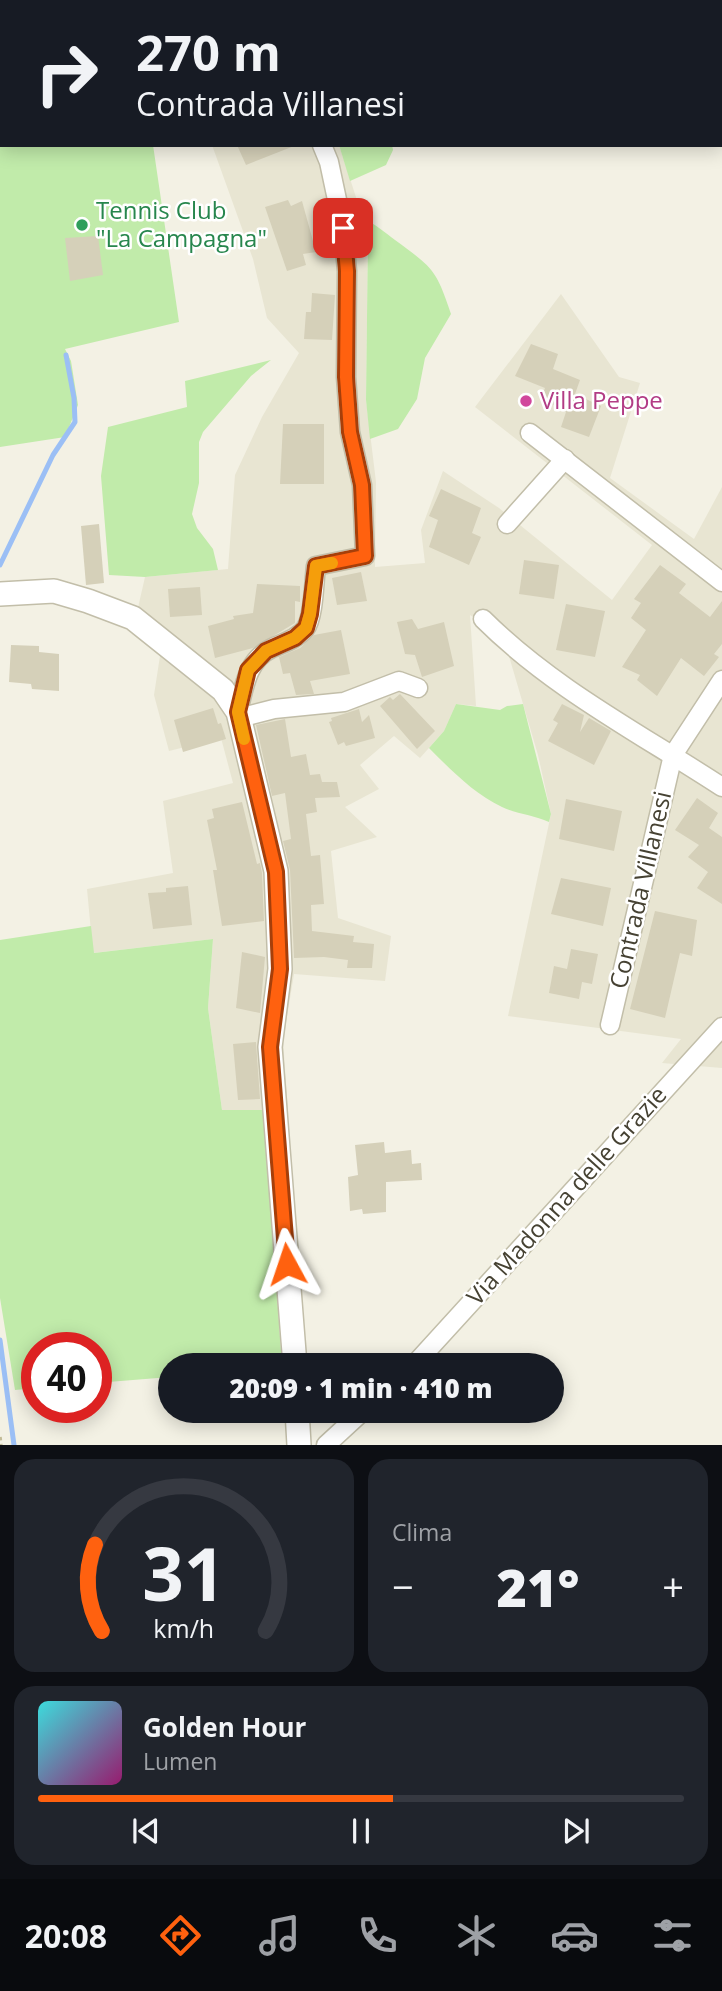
<!DOCTYPE html>
<html lang="it">
<head>
<meta charset="utf-8">
<style>
  body { margin:0; font-family:"Open Sans",sans-serif; background:#20242c; color:#f1f3f6; height:100vh; display:flex; flex-direction:column; font-size:26px; white-space:nowrap }
  * { box-sizing:border-box; margin:0 }
  p { font-size:23px; color:#9ea1a6 }
  .icon { flex:none; width:38px; height:38px; fill:none; stroke:currentColor; stroke-width:2; stroke-linecap:round; stroke-linejoin:round }
  .map { position:relative; height:1445px; overflow:hidden }
  .sheet { display:flex; flex-direction:column; gap:14px; padding:14px; background:#0d0f14; flex:1 }
  .sheet>* { flex:none }
  .guide { position:absolute; left:0px; top:0px; width:723px; height:147px; box-shadow:0 4px 18px #0003; background:#171b24; color:#f1f3f6; overflow:hidden }
  .speed { position:absolute; left:21px; top:1332px; display:flex; gap:14px; font-size:35px; font-weight:700; text-align:center }
  .speed>* { display:grid; place-content:center; width:91px; height:91px; border-radius:50%; background:#171b24; box-shadow:0 4px 18px #0003; line-height:1 }
  .speed .limit { border:10px solid #d22; background:#fff; color:#111 }
  .pin { position:absolute; display:grid; place-items:center; width:60px; height:60px; color:#fff; margin:-30px; border-radius:14px; box-shadow:0 4px 10px #0006 }
  .me { position:absolute; width:77px; margin:-38px; rotate:355deg; stroke-linejoin:round; filter:drop-shadow(0 0 5px #0008) }
  .turn { display:flex; align-items:center; gap:24px; height:147px; padding:0 21px; font-size:32px }
  .turn .icon { width:91px; height:91px; stroke-width:2.5 }
  .turn b { display:block; font-size:49px; line-height:60px }
  .big { font-size:52px; font-weight:800; line-height:1.1 }
  .sheet .widget { flex:1; display:flex; flex-direction:column; justify-content:center; gap:10px; min-width:0; padding:0 24px; border-radius:21px; background:#20242c }
  .sheet .dial { align-items:center; gap:0 }
  .dial svg { height:182px; overflow:visible; fill:none; stroke:#363941; stroke-width:7; stroke-linecap:round; text-anchor:middle }
  .dial text { fill:#f1f3f6; stroke:none }
  .song { display:flex; align-items:center; gap:21px }
  .cover { width:84px; height:84px; border-radius:10px; background:linear-gradient(135deg,hsl(180 70% 55%),hsl(320 70% 35%)) }
  .played { height:7px; border-radius:4px; background:linear-gradient(90deg,#ff610f 55%,#363941 55%) }
  .keys { display:flex; justify-content:space-around; direction:ltr }
  .heat { display:flex; justify-content:space-between; align-items:center; font-size:38px; direction:ltr }
  .sheet .tiles { flex:1; display:grid; gap:14px; grid-template-columns:1fr 1fr }
  .widget:last-child { grid-column:span 2 }
  .trip { position:absolute; left:158px; top:1353px; width:406px; height:70px; border-radius:35px; background:#171b24; box-shadow:0 4px 18px #0003; font-weight:800; line-height:70px; text-align:center }
  .dock { display:flex; height:112px; justify-content:space-around; align-items:center; background:#090b0e; color:#9ea1a6 }
  .dock .icon { width:49px; height:49px }
  .dock .current { color:#ff610f }
  .dock b { font-size:32px; color:#f1f3f6 }
  .map>svg:first-child { display:block }
  .residential { fill:#e8e5d2 }
  .green { fill:#c1ebaa }
  .lines { fill:none; stroke-linecap:round; stroke-linejoin:round }
  .stream { stroke:#9bbff5; stroke-width:5 }
  .building { fill:#d5d0b9 }
  .minor-casing { stroke:#c2bea9; stroke-width:21 }
  .tertiary-casing { stroke:#c2bea9; stroke-width:26 }
  .path { stroke:#c2bb96; stroke-width:3.5; stroke-dasharray:3.5 3.5; stroke-linecap:butt }
  .minor { stroke:#fff; stroke-width:18 }
  .tertiary { stroke:#fff; stroke-width:23 }
  .route-casing { stroke:#a63f0a; stroke-width:18 }
  .route { stroke:#ff610f; stroke-width:12 }
  .slow { stroke:#f59e0b; stroke-width:12 }
  .leisure-dot { fill:#2e9e5b; stroke:#fff; stroke-width:2.5 }
  .hotel-dot { fill:#d1479c; stroke:#fff; stroke-width:2.5 }
  .labels { text-anchor:middle; stroke-width:5; stroke-linejoin:round; paint-order:stroke }
  .leisure-label { font-size:24px; fill:#27864d; stroke:#fff; text-anchor:start }
  .hotel-label { font-size:24px; fill:#b23c85; stroke:#fff; text-anchor:start }
  .street-label { font-size:24px; fill:#464233; stroke:#fff }
</style>
</head>
<body>
<div class="map">
<svg width="722" height="1445" viewBox="0 0 722 1445">
  <rect width="100%" height="100%" fill="#f3f1e4"/>
  <polygon class="residential" points="212,145 339,145 368,234 366,400 376,482 375,567 425,563 421,530 443,471 499,508 612,600 652,545 475,407 561,294 619,377 640,383 610,478 694,539 722,487 722,1068 662,1063 681,1039 508,1016 551,814 538,755 504,639 470,615 476,706 456,704 444,731 420,758 394,736 360,765 379,789 345,807 377,837 331,851 338,918 391,936 385,981 294,974 283,1041 288,1110 222,1110 208,1008 213,939 93,953 87,889 173,873 163,801 233,783 221,738 169,751 154,695 160,656 132,634 145,577 228,569 235,475 262,417 299,353 267,318 253,259"/>
  <g class="green">
    <polygon points="0,110 2,110 2,145 153,145 179,322 65,349 71,361 78,405 65,437 0,447"/>
    <polygon points="339,145 392,145 393,150 386,165 350,181"/>
    <path d="M363 219C376 224 384 232 395 240 433 268 436 269 451 314L425 358 417 399 398 429 370 439 366 400 368 234Z"/>
    <polygon points="271,360 251,376 203,432 199,442 199,483 192,514 197,528 213,549 218,570 145,577 109,575 101,476 108,427 187,407 185,381"/>
    <path d="M456 704 500 710 507 706 523 704 551 814 549 822C534 815 517 814 502 807 474 794 450 769 429 748L444 731Z"/>
    <polygon points="91,926 94,953 213,939 208,1008 222,1110 264,1110 282,1365 170,1365 170,1377 96,1383 96,1348 37,1348 37,1388 15,1390 0,1298 0,940"/>
  </g>
  <g class="lines">
    <g class="stream">
      <polyline points="0,24 2,30"/>
      <polyline points="0,565 53,455 75,422 74,398 66,355"/>
      <polyline points="0,1340 14,1445"/>
    </g>
  </g>
  <g class="building">
    <polygon points="237,145 294,145 294,146 246,165"/>
    <polygon points="288,200 291,206 302,201 316,252 303,254 306,265 287,271 265,207"/>
    <polygon points="98,236 103,275 70,281 65,238"/>
    <polygon points="312,293 335,295 332,340 304,339 306,312 311,312"/>
    <polygon points="531,344 558,354 553,369 580,380 575,394 601,406 589,437 561,427 566,412 541,398 545,388 515,376"/>
    <polygon points="283,424 324,424 324,484 280,484"/>
    <polygon points="441,489 481,508 472,533 481,537 469,565 429,547 438,520 429,516"/>
    <polygon points="99,524 104,583 86,585 81,526"/>
    <polygon points="524,560 559,565 554,599 519,594"/>
    <polygon points="660,565 686,584 679,593 710,617 722,601 722,644 714,654 719,657 704,676 681,658 657,696 637,680 640,675 622,667 646,630 631,618 641,603 634,599"/>
    <polygon points="361,572 367,601 337,605 332,578"/>
    <polygon points="257,584 300,586 300,602 295,601 295,623 253,648 215,658 208,626 234,619 233,616 253,613"/>
    <polygon points="200,587 202,615 170,617 168,589"/>
    <polygon points="566,604 605,611 595,657 556,650"/>
    <polygon points="412,619 418,629 444,622 454,666 422,677 415,655 405,654 397,622"/>
    <polygon points="341,630 350,674 310,681 314,694 296,695 290,673 283,674 279,657 300,648 314,635"/>
    <polygon points="11,645 39,646 39,652 59,654 59,691 32,689 31,684 9,682"/>
    <polygon points="400,694 435,731 417,749 380,706 390,697 393,700"/>
    <polygon points="562,704 584,715 580,732 589,718 611,731 594,765 548,741 558,723 553,720"/>
    <polygon points="213,708 218,724 221,723 226,739 183,752 174,720"/>
    <polygon points="359,709 362,722 369,715 375,738 346,746 344,742 338,745 329,722 332,721 331,718"/>
    <polygon points="285,719 291,757 306,754 310,775 320,774 322,782 337,782 340,797 315,798 317,812 306,814 311,856 320,855 324,904 311,905 312,931 354,936 353,942 374,944 372,968 347,968 348,960 324,957 294,958 290,870 283,841 291,839 285,793 272,796 256,725"/>
    <polygon points="697,798 718,813 709,828 722,837 722,904 697,888 708,872 688,857 699,845 675,830"/>
    <polygon points="566,799 622,811 614,851 559,839"/>
    <polygon points="242,802 257,864 260,863 262,873 264,921 222,926 213,870 217,870 207,820 214,818 212,809"/>
    <polygon points="561,878 611,888 603,926 551,914"/>
    <polygon points="188,886 192,925 153,929 148,893 166,892 166,888"/>
    <polygon points="655,911 697,920 692,956 680,953 665,1018 630,1009"/>
    <polygon points="571,949 598,954 592,984 582,982 579,999 549,993 554,966 567,969"/>
    <polygon points="242,952 265,957 260,1013 236,1008"/>
    <polygon points="256,1042 260,1099 238,1100 233,1044"/>
    <polygon points="384,1142 385,1153 411,1150 412,1164 421,1163 422,1180 386,1182 386,1212 363,1214 362,1209 350,1211 348,1177 358,1175 355,1145"/>
  </g>
  <g class="lines">
    <g class="minor-casing">
      <g id="minor">
        <polyline points="259,0 260,2"/>
        <polyline points="530,433 722,582"/>
        <polyline points="507,524 565,459"/>
        <path d="M483 619C552 688 641 734 722 787"/>
        <path d="M238 712C244 687 247 660 272 648 283 643 297 639 305 629 314 618 314 581 316 566L365 556 362 485 350 432 346 377 347 271 343 228 329 162 322 145"/>
        <polyline points="239,718 274,709 344,702 399,681 418,688"/>
        <polyline points="610,1025 673,755 722,680"/>
        <polyline points="414,1365 722,1027"/>
        <polyline points="326,1445 364,1410"/>
      </g>
    </g>
    <g class="tertiary-casing">
      <g id="tertiary">
        <polyline points="0,594 54,591 88,601 133,618 223,690 238,712 276,871 280,969 270,1047 295,1365"/>
        <polyline points="297,1410 299,1445"/>
      </g>
    </g>
    <polyline class="path" points="0,1437 1,1445"/>
    <use href="#minor" class="minor"/>
    <use href="#tertiary" class="tertiary"/>
  </g>
  <g class="lines">
    <g class="route-casing">
      <polyline id="route" points="287,1264 270,1047 280,969 276,872 238,712 248,670 266,651 295,638 306,628 310,614 316,566 365,556 362,485 350,432 346,377 347,271 343,228"/>
    </g>
    <use href="#route" class="route"/>
    <polyline class="slow" points="244,739 238,712 248,670 266,651 295,638 306,628 310,614 316,566 332,563"/>
  </g>
  <circle class="leisure-dot" cx="82" cy="225" r="7"/>
  <circle class="hotel-dot" cx="526" cy="401" r="7"/>
  <g class="labels">
    <g class="leisure-label">
      <text x="96" y="219">Tennis Club<tspan x="96" dy="28">"La Campagna"</tspan></text>
    </g>
    <g class="hotel-label">
      <text x="540" y="409">Villa Peppe</text>
    </g>
    <g class="street-label">
      <text transform="translate(641 890) rotate(-77)" y="8">Contrada Villanesi</text>
      <text transform="translate(567 1196) rotate(-48)" y="8">Via Madonna delle Grazie</text>
    </g>
  </g>
</svg>
<div class="speed"><div class="limit">40</div></div>
<div class="pin" style="left:343px;top:228px;background:#d93025"><svg class="icon" aria-label="arrive" viewBox="0 0 24 24"><path d="M6 21V4h12l-3 4 3 4H6"/></svg></div>
<svg class="me" style="left:287px;top:1264px" viewBox="-20 -20 40 40"><path d="M0-17L14 15 0 8-14 15z" fill="#ff610f" stroke="#fff" stroke-width="4"/></svg>
<div class="trip">20:09 · 1 min · 410 m</div>
<div class="guide">
<div class="turn"><svg class="icon" aria-label="right" viewBox="0 0 24 24"><path d="M7 20v-9h11M14 6l5 5-5 5"/></svg><div><b>270 m</b>Contrada Villanesi</div></div>
</div>
</div>
<section class="sheet">
<div class="tiles">
<div class="widget dial"><svg viewBox="0 0 100 80">
<path d="M14 69A42 42 0 1 1 86 69"/>
<path d="M14 69A42 42 0 0 1 11 31" stroke="#ff610f"/>
<text x="50" y="56" font-size="32" font-weight="700">31</text>
<text x="50" y="72" font-size="11">km/h</text>
</svg></div>
<div class="widget"><p>Clima</p>
<div class="heat"><a>−</a><b class="big">21°</b><a>+</a></div>
</div>
<div class="widget">
<div class="song"><i class="cover"></i><div><b>Golden Hour</b><p>Lumen</p></div></div>
<div class="played"></div>
<div class="keys"><svg class="icon" aria-label="previous" viewBox="0 0 24 24"><path d="M18 5L8 12l10 7zM5 5v14"/></svg><svg class="icon" aria-label="pause" viewBox="0 0 24 24"><path d="M8 5v14M16 5v14"/></svg><svg class="icon" aria-label="next" viewBox="0 0 24 24"><path d="M6 5l10 7-10 7zM19 5v14"/></svg></div>
</div>
</div>
</section>
<nav class="dock">
<b>20:08</b>
<svg class="icon current" aria-label="directions" viewBox="0 0 24 24"><path d="M12 3l9 9-9 9-9-9zM9 14v-3h6M13 9l2 2-2 2"/></svg>
<svg class="icon" aria-label="music" viewBox="0 0 24 24"><path d="M9 18V5l10-2v13"/><circle cx="6" cy="18" r="3"/><circle cx="16" cy="16" r="3"/></svg>
<svg class="icon" aria-label="phone" viewBox="0 0 24 24"><path d="M5 4h4l2 5-3 2q2 4 5 5l2-3 5 2v4C11 20 4 13 5 4z"/></svg>
<svg class="icon" aria-label="climate" viewBox="0 0 24 24"><path d="M12 3v18M4 7l16 10M4 17L20 7"/></svg>
<svg class="icon" aria-label="car" viewBox="0 0 24 24"><path d="M5 17H2v-5l4-1 3-4h7l3 4 3 1v5h-3M9 17h6M6 11h13"/><circle cx="7" cy="17" r="2"/><circle cx="17" cy="17" r="2"/></svg>
<svg class="icon" aria-label="filters" viewBox="0 0 24 24"><path d="M4 7h16M4 17h16"/><circle cx="9" cy="7" r="2"/><circle cx="15" cy="17" r="2"/></svg>
</nav>
</body>
</html>
